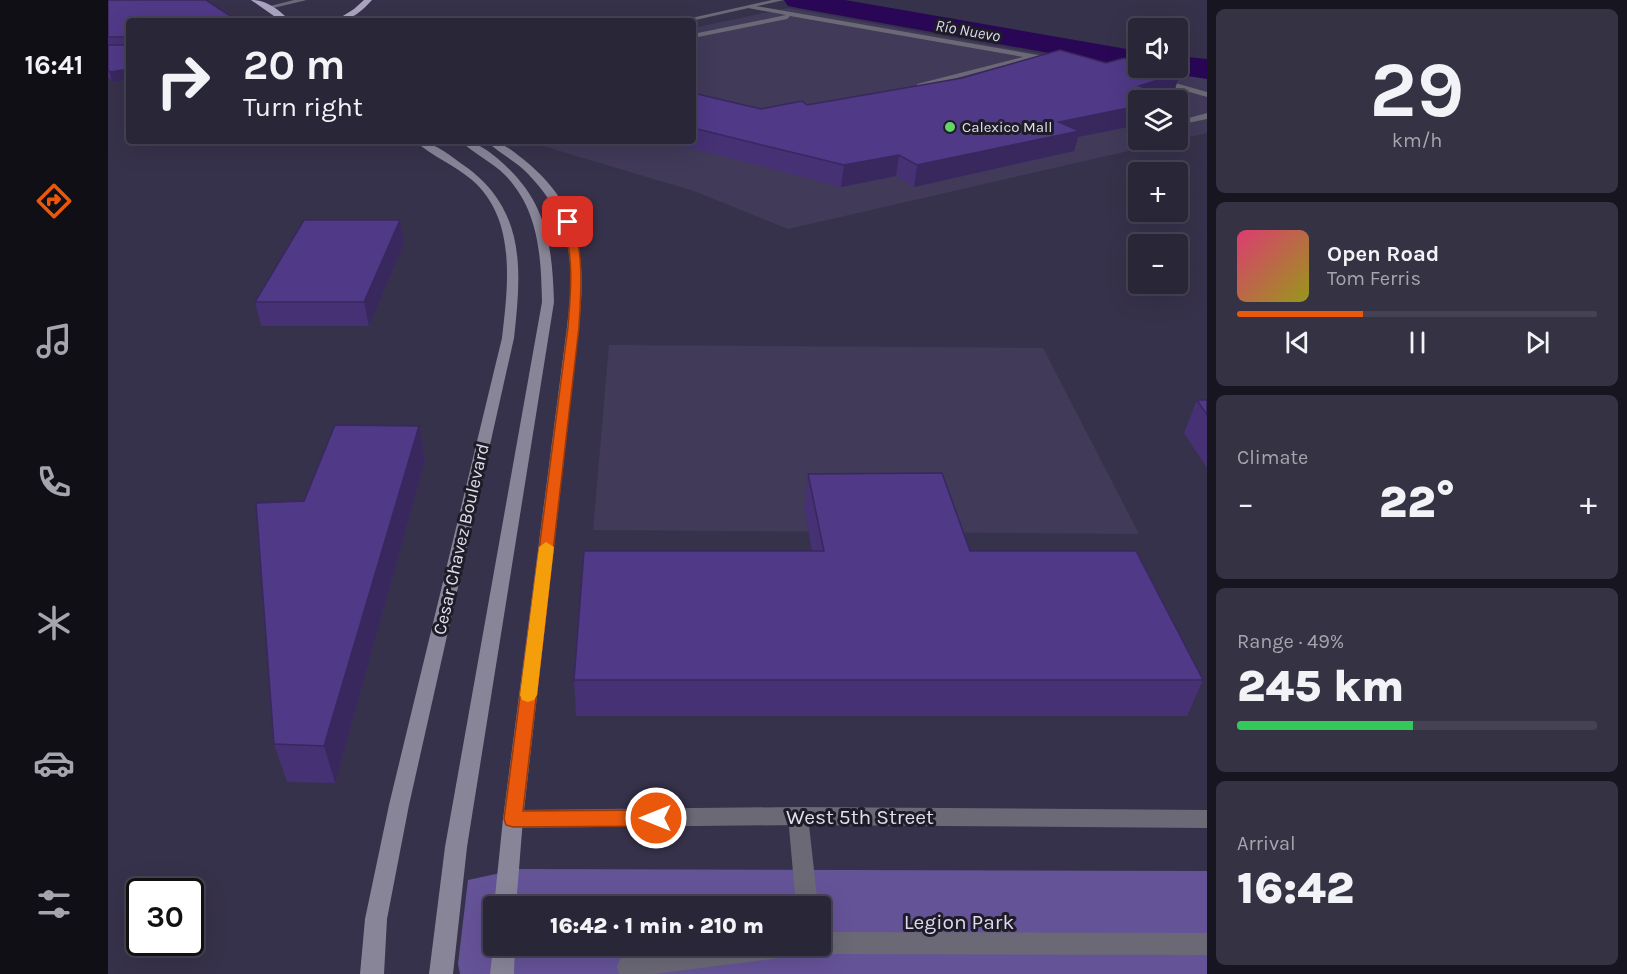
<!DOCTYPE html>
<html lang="en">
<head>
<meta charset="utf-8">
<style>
  body { margin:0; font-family:Karla,sans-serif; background:#353243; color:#f1f3f6; height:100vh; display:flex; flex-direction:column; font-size:22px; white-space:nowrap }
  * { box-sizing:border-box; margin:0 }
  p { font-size:20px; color:#a5a5ae }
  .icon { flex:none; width:33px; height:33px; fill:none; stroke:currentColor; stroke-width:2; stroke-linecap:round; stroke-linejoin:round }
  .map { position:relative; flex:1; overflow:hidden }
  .sheet { display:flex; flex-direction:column; gap:9px; padding:9px; background:#17151f; width:420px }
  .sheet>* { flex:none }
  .banner { position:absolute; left:18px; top:18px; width:570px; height:126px; border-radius:6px; box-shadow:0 6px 24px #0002,0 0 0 2px #454353; background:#292638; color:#f1f3f6; overflow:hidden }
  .controls { position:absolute; left:1020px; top:18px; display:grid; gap:12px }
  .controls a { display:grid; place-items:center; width:60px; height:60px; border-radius:6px; background:#292638; box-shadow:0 6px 24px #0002,0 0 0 2px #454353; font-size:30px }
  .speed { position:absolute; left:18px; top:878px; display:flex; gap:12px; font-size:30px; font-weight:700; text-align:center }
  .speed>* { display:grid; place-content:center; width:78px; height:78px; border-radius:50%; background:#292638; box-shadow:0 6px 24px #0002,0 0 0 2px #454353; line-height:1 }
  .speed .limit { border:3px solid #111; border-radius:9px; background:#fff; color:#111 }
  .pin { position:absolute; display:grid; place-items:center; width:51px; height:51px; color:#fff; margin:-26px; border-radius:12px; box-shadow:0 3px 9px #0006 }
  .me { position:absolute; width:66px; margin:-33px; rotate:270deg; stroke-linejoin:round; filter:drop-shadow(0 0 4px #0008) }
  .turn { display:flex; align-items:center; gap:21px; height:126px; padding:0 18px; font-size:27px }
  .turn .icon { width:78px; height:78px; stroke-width:2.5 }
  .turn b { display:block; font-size:42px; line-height:51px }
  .big { font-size:45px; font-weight:800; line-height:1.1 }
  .sheet .widget { flex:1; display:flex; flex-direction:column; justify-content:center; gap:9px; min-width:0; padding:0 21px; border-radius:9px; background:#353243 }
  .sheet .dial { align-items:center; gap:0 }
  .dial b { font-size:78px; line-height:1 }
  .song { display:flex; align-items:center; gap:18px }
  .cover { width:72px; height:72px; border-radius:9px; background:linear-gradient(135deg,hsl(340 70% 55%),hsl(60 70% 35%)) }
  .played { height:6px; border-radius:3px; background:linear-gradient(90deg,#ea580c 35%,#454353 35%) }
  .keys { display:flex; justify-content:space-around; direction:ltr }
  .heat { display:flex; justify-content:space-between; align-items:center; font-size:33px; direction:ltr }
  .charge { height:9px; border-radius:4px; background:linear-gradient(90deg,#34c759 49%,#454353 0) }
  .trip { position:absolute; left:375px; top:896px; width:348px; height:60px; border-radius:6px; background:#292638; box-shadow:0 6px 24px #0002,0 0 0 2px #454353; font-weight:800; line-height:60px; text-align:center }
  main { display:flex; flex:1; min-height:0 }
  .menu { display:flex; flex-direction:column; width:108px; justify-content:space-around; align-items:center; background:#100f16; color:#a5a5ae }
  .menu .icon { width:42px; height:42px }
  .menu .active { color:#ea580c }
  .menu b { font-size:27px; color:#f1f3f6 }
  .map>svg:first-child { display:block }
  .built { fill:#413a59; fill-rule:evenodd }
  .green { fill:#655398; fill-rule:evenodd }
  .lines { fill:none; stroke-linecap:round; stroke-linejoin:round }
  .river { fill:#290756; fill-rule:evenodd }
  .service { fill:#6b6976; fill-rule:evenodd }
  .minor { fill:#6b6976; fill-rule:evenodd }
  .tertiary { fill:#6b6976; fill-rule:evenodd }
  .secondary { fill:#898599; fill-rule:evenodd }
  .trunk { fill:#aaa4c0; fill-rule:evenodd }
  .wall { fill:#453174 }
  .shaded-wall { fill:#38285e }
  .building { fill:#503987; stroke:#38285e; stroke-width:1.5 }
  .route { fill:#ea580c; stroke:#983908; stroke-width:1.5 }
  .slow { fill:#f59e0b }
  .poi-dot { fill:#65d467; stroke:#1e1c27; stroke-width:2 }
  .labels { text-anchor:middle; stroke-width:6; stroke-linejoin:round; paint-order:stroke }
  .far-poi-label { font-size:15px; fill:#e0dded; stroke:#1e1c27; text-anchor:start }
  .far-water-label { font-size:16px; font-style:italic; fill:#ddd8ef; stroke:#1e1c27 }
  .street-label { font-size:18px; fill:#e0dded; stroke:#1e1c27 }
  .near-street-label { font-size:21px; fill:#e0dded; stroke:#1e1c27 }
  .near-park-label { font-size:21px; fill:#ddd9f0; stroke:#1e1c27 }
</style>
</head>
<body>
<main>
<nav class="menu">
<b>16:41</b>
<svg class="icon active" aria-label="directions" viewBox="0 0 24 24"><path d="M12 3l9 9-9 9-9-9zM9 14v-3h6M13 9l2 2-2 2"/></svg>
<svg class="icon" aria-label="music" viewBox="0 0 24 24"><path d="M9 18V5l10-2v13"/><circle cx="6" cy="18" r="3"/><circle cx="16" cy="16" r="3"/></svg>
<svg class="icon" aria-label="phone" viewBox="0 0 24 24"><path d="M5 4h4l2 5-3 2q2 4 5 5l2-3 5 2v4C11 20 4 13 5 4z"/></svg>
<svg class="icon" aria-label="climate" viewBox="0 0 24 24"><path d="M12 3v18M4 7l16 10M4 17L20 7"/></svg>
<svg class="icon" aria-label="car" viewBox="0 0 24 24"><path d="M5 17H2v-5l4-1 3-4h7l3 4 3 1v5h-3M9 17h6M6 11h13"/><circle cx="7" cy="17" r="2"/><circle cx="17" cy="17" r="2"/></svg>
<svg class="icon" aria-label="filters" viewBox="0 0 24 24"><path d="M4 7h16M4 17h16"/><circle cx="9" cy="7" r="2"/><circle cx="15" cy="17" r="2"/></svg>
</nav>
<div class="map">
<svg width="1099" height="974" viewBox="0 0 1099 974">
  <rect width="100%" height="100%" fill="#37324b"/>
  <g class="built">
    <path d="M680 8 917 51 1099 78V133L680 229 586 191 418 141H585V28ZM1030 100H1070V140H1030Z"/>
    <polygon points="501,345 935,348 1031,534 485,530"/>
  </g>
  <path class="green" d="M411 869 1099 871V974H352L350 964 360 880ZM386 906H712V945H386Z"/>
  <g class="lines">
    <g class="river">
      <polygon points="676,0 737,0 1030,51 1030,68 1038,68 1030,69 690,8 680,6"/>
      <polygon points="1070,56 1099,59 1099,79 1059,73 1055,68 1070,68"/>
    </g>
    <g class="service">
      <polygon points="186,0 199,0 161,9 158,7"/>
      <polygon points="642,5 947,58 951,60 947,62 923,58 812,88 809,88 809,84 915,57 682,16 679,19 585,38 585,34 678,15 640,8"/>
      <polygon points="1050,78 1099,92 1099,97 1047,82 1046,80"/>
      <polygon points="1099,113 1099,119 1070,125 1070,121"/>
      <polygon points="690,807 697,810 700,816 710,906 688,906 680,816 683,810"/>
      <polygon points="712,932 1099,933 1099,955 712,954 704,951 701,945 712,945"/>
      <polygon points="599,945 699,945 695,953 687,956 546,974 511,974 509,966 513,958 521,955"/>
    </g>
    <polygon class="minor" points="690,807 1099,810 1099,828 690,825 405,828 398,825 395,819 398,813 405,810"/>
    <polygon class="tertiary" points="664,0 676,0 583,21 570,21"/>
    <g class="secondary">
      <path d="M307 141C323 141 338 152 351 162 418 206 414 267 406 338L301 805 279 919 276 974H252L257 919 281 805 394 338C400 285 409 219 364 180 347 165 323 156 307 141Z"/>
      <path d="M353 141C367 141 378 149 389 158 438 199 444 241 446 302L359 847 345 974H321L337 847 434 302C433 256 431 210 397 175 384 162 366 154 353 141Z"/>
      <path d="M379 141C394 141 403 150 415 159 474 206 478 257 471 327L415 819 408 906H386L395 819 459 327C467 262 465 217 415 169 404 159 389 152 379 141Z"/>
      <polygon points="386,940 386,945 407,945 406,974 382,974"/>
    </g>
    <g class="trunk">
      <path d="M143 0C159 0 171 10 182 21H173Z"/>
      <path d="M256 0H264C254 11 243 21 227 21L246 9Z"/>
    </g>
  </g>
  <g class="wall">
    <polygon points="0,0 127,19 128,21 21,21 21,79 4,82 0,77"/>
    <polygon points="998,63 1072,73 1066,92 1059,94 1071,98 1070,104 1070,100 970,137 966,151 806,187 788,176 733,187 556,141 585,141 585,93 653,109 699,105"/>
    <polygon points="292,220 296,243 261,326 153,326 147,302"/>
    <polygon points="1089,400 1099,400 1099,468 1076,433"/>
    <polygon points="311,426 317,460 227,783 179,782 166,744 196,501"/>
    <polygon points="700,474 862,551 1095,680 1079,716 468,716 466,680 704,551 696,508"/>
  </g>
  <g class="shaded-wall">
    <polygon points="21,69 21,79 4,82 2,72"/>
    <polygon points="1072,73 1066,92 1041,100 1031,86"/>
    <polygon points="1071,98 1070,104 1070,100 1059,100"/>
    <polygon points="1030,106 1030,125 970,137 966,151 806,187 809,165 951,122"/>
    <polygon points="791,155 788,176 733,187 736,165"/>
    <polygon points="292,220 296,243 261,326 256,302"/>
    <polygon points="311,426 317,460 227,783 216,746"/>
  </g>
  <g class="building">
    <polygon points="0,0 98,0 127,19 51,20 52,21 21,21 21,69 2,72 0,70 0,45 18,45 21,39 18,37 0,37"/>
    <polygon points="952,50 998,63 1016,58 1030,62 1030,68 1051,68 1072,73 1031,86 1071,98 1059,100 1030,100 1030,106 951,122 971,131 809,165 791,155 736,165 585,128 585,93 653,109 694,101 699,105 854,78"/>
    <polygon points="196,220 292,220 256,302 147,302"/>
    <polygon points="1089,400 1099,400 1099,415"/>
    <polygon points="227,425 311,426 216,746 166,744 148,503 196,501"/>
    <polygon points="834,473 862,551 1028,551 1095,680 466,680 476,551 716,551 700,474"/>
  </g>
  <path class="route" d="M460 219 465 222C476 258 473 290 471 327L415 811 548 810 554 812 557 818 554 824 548 826 405 827 398 825 396 819 460 327C463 290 466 258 455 222Z"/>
  <polygon class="slow" points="438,542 446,547 429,695 426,700 420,702 414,700 412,695 431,547"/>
  <circle class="poi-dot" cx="842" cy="127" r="6"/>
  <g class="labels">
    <g class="far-poi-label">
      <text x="854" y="132">Calexico Mall</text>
    </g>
    <g class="far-water-label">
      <text transform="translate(860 30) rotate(10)" y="6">Río Nuevo</text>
    </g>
    <g class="street-label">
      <text transform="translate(353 539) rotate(-77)" y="6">Cesar Chavez Boulevard</text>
    </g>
    <g class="near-street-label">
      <text x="752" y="824">West 5th Street</text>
    </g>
    <g class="near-park-label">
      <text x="851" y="929">Legion Park</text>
    </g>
  </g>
</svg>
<div class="controls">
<a><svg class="icon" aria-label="sound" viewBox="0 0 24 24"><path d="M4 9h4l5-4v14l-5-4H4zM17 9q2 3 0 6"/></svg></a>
<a><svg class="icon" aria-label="layers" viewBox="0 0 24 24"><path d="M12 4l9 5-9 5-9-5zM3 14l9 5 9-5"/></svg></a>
<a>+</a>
<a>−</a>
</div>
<div class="speed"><div class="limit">30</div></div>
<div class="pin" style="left:460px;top:222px;background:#d93025"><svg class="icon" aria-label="arrive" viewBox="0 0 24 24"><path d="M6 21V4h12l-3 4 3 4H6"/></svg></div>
<svg class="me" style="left:548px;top:818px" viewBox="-20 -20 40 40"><circle r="17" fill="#ea580c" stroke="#fff" stroke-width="3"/><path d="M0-11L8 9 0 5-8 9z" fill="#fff"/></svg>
<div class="trip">16:42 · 1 min · 210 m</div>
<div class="banner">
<div class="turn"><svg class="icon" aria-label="right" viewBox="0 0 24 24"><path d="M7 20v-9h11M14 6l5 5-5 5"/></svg><div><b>20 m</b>Turn right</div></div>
</div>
</div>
<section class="sheet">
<div class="widget dial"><b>29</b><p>km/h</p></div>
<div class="widget">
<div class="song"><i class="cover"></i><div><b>Open Road</b><p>Tom Ferris</p></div></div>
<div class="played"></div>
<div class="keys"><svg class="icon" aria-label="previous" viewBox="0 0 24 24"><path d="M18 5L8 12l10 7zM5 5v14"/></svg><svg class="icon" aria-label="pause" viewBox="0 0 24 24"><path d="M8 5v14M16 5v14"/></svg><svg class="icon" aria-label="next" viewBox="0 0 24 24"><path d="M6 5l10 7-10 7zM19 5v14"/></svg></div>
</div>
<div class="widget"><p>Climate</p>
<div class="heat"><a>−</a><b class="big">22°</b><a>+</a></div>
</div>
<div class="widget"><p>Range · 49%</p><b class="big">245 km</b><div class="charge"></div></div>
<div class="widget"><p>Arrival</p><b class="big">16:42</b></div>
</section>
</main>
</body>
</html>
